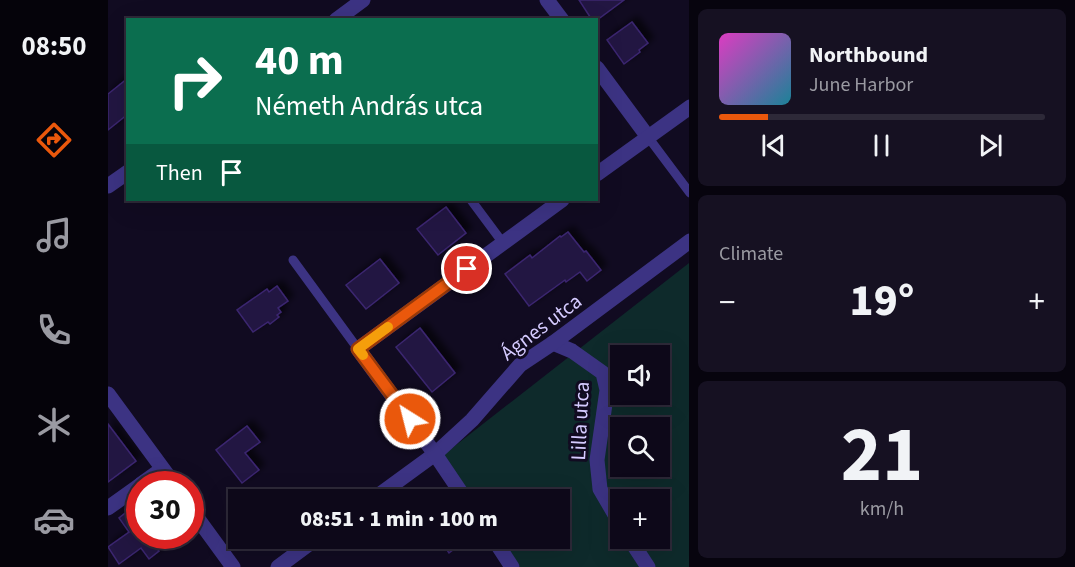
<!DOCTYPE html>
<html lang="en">
<head>
<meta charset="utf-8">
<style>
  body { margin:0; font-family:"Source Sans 3",sans-serif; background:#161122; color:#f1f3f6; height:100vh; display:flex; flex-direction:column; font-size:22px; white-space:nowrap }
  * { box-sizing:border-box; margin:0 }
  p { font-size:20px; color:#9a9aa2 }
  .icon { flex:none; width:33px; height:33px; fill:none; stroke:currentColor; stroke-width:2; stroke-linecap:round; stroke-linejoin:round }
  .map { position:relative; flex:1; overflow:hidden }
  .details { display:flex; flex-direction:column; gap:9px; padding:9px; background:#07040e; width:386px }
  .details>* { flex:none }
  .banner { position:absolute; left:18px; top:18px; width:472px; height:183px; border-radius:0px; box-shadow:0 6px 24px #0002,0 0 0 2px #2d2938; background:#0b6e4f; color:#fff; overflow:hidden }
  .tools { position:absolute; left:502px; top:345px; display:grid; gap:12px }
  .tools a { display:grid; place-items:center; width:60px; height:60px; border-radius:0px; background:#0d0819; box-shadow:0 6px 24px #0002,0 0 0 2px #2d2938; font-size:30px }
  .speed { position:absolute; left:18px; top:471px; display:flex; gap:12px; font-size:30px; font-weight:700; text-align:center }
  .speed>* { display:grid; place-content:center; width:78px; height:78px; border-radius:50%; background:#0d0819; box-shadow:0 6px 24px #0002,0 0 0 2px #2d2938; line-height:1 }
  .speed .limit { border:9px solid #d22; background:#fff; color:#111 }
  .pin { position:absolute; display:grid; place-items:center; width:51px; height:51px; color:#fff; margin:-26px; border:3px solid #fff; border-radius:50%; box-shadow:0 2px 6px #0007 }
  .me { position:absolute; width:66px; margin:-33px; rotate:324deg; stroke-linejoin:round; filter:drop-shadow(0 0 4px #0008) }
  .turn { display:flex; align-items:center; gap:21px; height:126px; padding:0 30px; font-size:27px }
  .turn .icon { width:78px; height:78px; stroke-width:2.5 }
  .turn b { display:block; font-size:42px; line-height:51px }
  .then { display:flex; align-items:center; height:57px; padding:0 30px; background:#0003; gap:12px; font-size:22px }
  .big { font-size:45px; font-weight:800; line-height:1.1 }
  .details .widget { flex:1; display:flex; flex-direction:column; justify-content:center; gap:9px; min-width:0; padding:0 21px; border-radius:9px; background:#161122 }
  .details .dial { align-items:center; gap:0 }
  .dial b { font-size:78px; line-height:1 }
  .song { display:flex; align-items:center; gap:18px }
  .cover { width:72px; height:72px; border-radius:9px; background:linear-gradient(135deg,hsl(310 70% 55%),hsl(190 70% 35%)) }
  .played { height:6px; border-radius:3px; background:linear-gradient(90deg,#ea580c 15%,#2d2938 15%) }
  .keys { display:flex; justify-content:space-around; direction:ltr }
  .heat { display:flex; justify-content:space-between; align-items:center; font-size:33px; direction:ltr }
  .trip { position:absolute; left:120px; top:489px; width:342px; height:60px; border-radius:0px; background:#0d0819; box-shadow:0 6px 24px #0002,0 0 0 2px #2d2938; font-weight:800; line-height:60px; text-align:center }
  main { display:flex; flex:1; min-height:0 }
  .dock { display:flex; flex-direction:column; width:108px; justify-content:space-around; align-items:center; background:#05030a; color:#9a9aa2 }
  .dock .icon { width:42px; height:42px }
  .dock .on { color:#ea580c }
  .dock b { font-size:27px; color:#f1f3f6 }
  .map>svg:first-child { display:block }
  .green { fill:#0e2a2b; fill-rule:evenodd }
  .building { fill:#231643; stroke:#3b2670; stroke-width:1.5; filter:url(#shadow) }
  .lines { fill:none; stroke-linecap:round; stroke-linejoin:round }
  .lane { stroke:#3c3383; stroke-width:9 }
  .street { stroke:#3c3383; stroke-width:15 }
  .route-casing { stroke:#983908; stroke-width:15 }
  .route { stroke:#ea580c; stroke-width:10 }
  .slow { stroke:#f59e0b; stroke-width:10 }
  .labels { text-anchor:middle; stroke-width:6; stroke-linejoin:round; paint-order:stroke }
  .street-label { font-size:21px; fill:#d5cbff; stroke:#110b21 }
</style>
</head>
<body>
<main>
<nav class="dock">
<b>08:50</b>
<svg class="icon on" aria-label="directions" viewBox="0 0 24 24"><path d="M12 3l9 9-9 9-9-9zM9 14v-3h6M13 9l2 2-2 2"/></svg>
<svg class="icon" aria-label="music" viewBox="0 0 24 24"><path d="M9 18V5l10-2v13"/><circle cx="6" cy="18" r="3"/><circle cx="16" cy="16" r="3"/></svg>
<svg class="icon" aria-label="phone" viewBox="0 0 24 24"><path d="M5 4h4l2 5-3 2q2 4 5 5l2-3 5 2v4C11 20 4 13 5 4z"/></svg>
<svg class="icon" aria-label="climate" viewBox="0 0 24 24"><path d="M12 3v18M4 7l16 10M4 17L20 7"/></svg>
<svg class="icon" aria-label="car" viewBox="0 0 24 24"><path d="M5 17H2v-5l4-1 3-4h7l3 4 3 1v5h-3M9 17h6M6 11h13"/><circle cx="7" cy="17" r="2"/><circle cx="17" cy="17" r="2"/></svg>
</nav>
<div class="map">
<svg width="582" height="567" viewBox="0 0 582 567">
  <defs>
    <filter id="shadow"><feDropShadow dx="5.5" dy="-5.5" stdDeviation="3" flood-color="#0009"/></filter>
  </defs>
  <rect width="100%" height="100%" fill="#110b21"/>
  <path class="green" d="M581 263V567H412L392 539 452 538V500L365 499 334 456ZM513 356H552V394H513ZM513 428H552V466H513ZM513 500H552V538H513Z"/>
  <g class="building">
    <polygon points="471,0 516,0 489,20 484,20"/>
    <polygon points="524,22 540,43 531,50 532,52 516,64 499,40"/>
    <polygon points="20,78 20,114 0,130 0,94"/>
    <polygon points="338,207 358,233 330,255 309,229"/>
    <polygon points="460,232 476,252 478,251 493,270 479,281 472,272 458,282 457,280 421,306 397,274 422,255 424,258 452,236 453,237"/>
    <polygon points="272,259 291,283 258,309 238,285"/>
    <polygon points="169,286 180,301 170,308 173,312 169,315 171,317 162,324 160,322 145,332 129,310 159,289 161,292"/>
    <polygon points="312,328 347,373 324,392 288,347"/>
    <polygon points="0,424 28,461 0,482"/>
    <polygon points="139,426 152,442 137,453 151,470 134,483 108,450"/>
    <polygon points="21,510 32,524 32,536 50,536 43,540 51,551 41,559 33,548 11,564 0,547 21,532 11,518"/>
    <polygon points="331,538 360,538 341,553"/>
  </g>
  <g class="lines">
    <g class="lane">
      <polyline points="540,137 582,193"/>
      <polyline points="363,200 395,243"/>
      <polyline points="185,260 250,349"/>
    </g>
    <g class="street">
      <polyline points="439,0 454,20"/>
      <polyline points="228,20 255,0"/>
      <polyline points="489,68 540,137"/>
      <polyline points="489,174 582,107"/>
      <polyline points="0,186 20,172"/>
      <polyline points="445,343 464,351 495,373 499,390 489,460 492,489 513,525"/>
      <polyline points="0,394 66,484"/>
      <polyline points="33,484 54,469"/>
      <polyline points="264,500 327,454 364,420 412,365 445,343 582,241"/>
      <polyline points="358,500 327,454 250,349 454,200"/>
      <polyline points="0,508 32,485"/>
      <polyline points="82,508 125,567"/>
      <polyline points="385,538 404,567"/>
      <polyline points="521,538 540,567"/>
      <polyline points="170,567 209,538"/>
    </g>
  </g>
  <g class="lines">
    <g class="route-casing">
      <polyline id="route" points="302,419 250,349 359,269"/>
    </g>
    <use href="#route" class="route"/>
    <polyline class="slow" points="255,355 250,349 280,327"/>
  </g>
  <g class="labels">
    <g class="street-label">
      <text transform="translate(433 327) rotate(-37)" y="7">Ágnes utca</text>
      <text transform="translate(472 421) rotate(-87)" y="7">Lilla utca</text>
    </g>
  </g>
</svg>
<div class="tools">
<a><svg class="icon" aria-label="sound" viewBox="0 0 24 24"><path d="M4 9h4l5-4v14l-5-4H4zM17 9q2 3 0 6"/></svg></a>
<a><svg class="icon" aria-label="search" viewBox="0 0 24 24"><circle cx="10" cy="10" r="6"/><path d="M15 15l6 6"/></svg></a>
<a>+</a>
</div>
<div class="speed"><div class="limit">30</div></div>
<div class="pin" style="left:359px;top:269px;background:#d93025"><svg class="icon" aria-label="arrive" viewBox="0 0 24 24"><path d="M6 21V4h12l-3 4 3 4H6"/></svg></div>
<svg class="me" style="left:302px;top:419px" viewBox="-20 -20 40 40"><circle r="17" fill="#ea580c" stroke="#fff" stroke-width="3"/><path d="M0-11L8 9 0 5-8 9z" fill="#fff"/></svg>
<div class="trip">08:51 · 1 min · 100 m</div>
<div class="banner">
<div class="turn"><svg class="icon" aria-label="right" viewBox="0 0 24 24"><path d="M7 20v-9h11M14 6l5 5-5 5"/></svg><div><b>40 m</b>Németh András utca</div></div>
<div class="then">Then<svg class="icon" aria-label="arrive" viewBox="0 0 24 24"><path d="M6 21V4h12l-3 4 3 4H6"/></svg></div>
</div>
</div>
<section class="details">
<div class="widget">
<div class="song"><i class="cover"></i><div><b>Northbound</b><p>June Harbor</p></div></div>
<div class="played"></div>
<div class="keys"><svg class="icon" aria-label="previous" viewBox="0 0 24 24"><path d="M18 5L8 12l10 7zM5 5v14"/></svg><svg class="icon" aria-label="pause" viewBox="0 0 24 24"><path d="M8 5v14M16 5v14"/></svg><svg class="icon" aria-label="next" viewBox="0 0 24 24"><path d="M6 5l10 7-10 7zM19 5v14"/></svg></div>
</div>
<div class="widget"><p>Climate</p>
<div class="heat"><a>−</a><b class="big">19°</b><a>+</a></div>
</div>
<div class="widget dial"><b>21</b><p>km/h</p></div>
</section>
</main>
</body>
</html>
